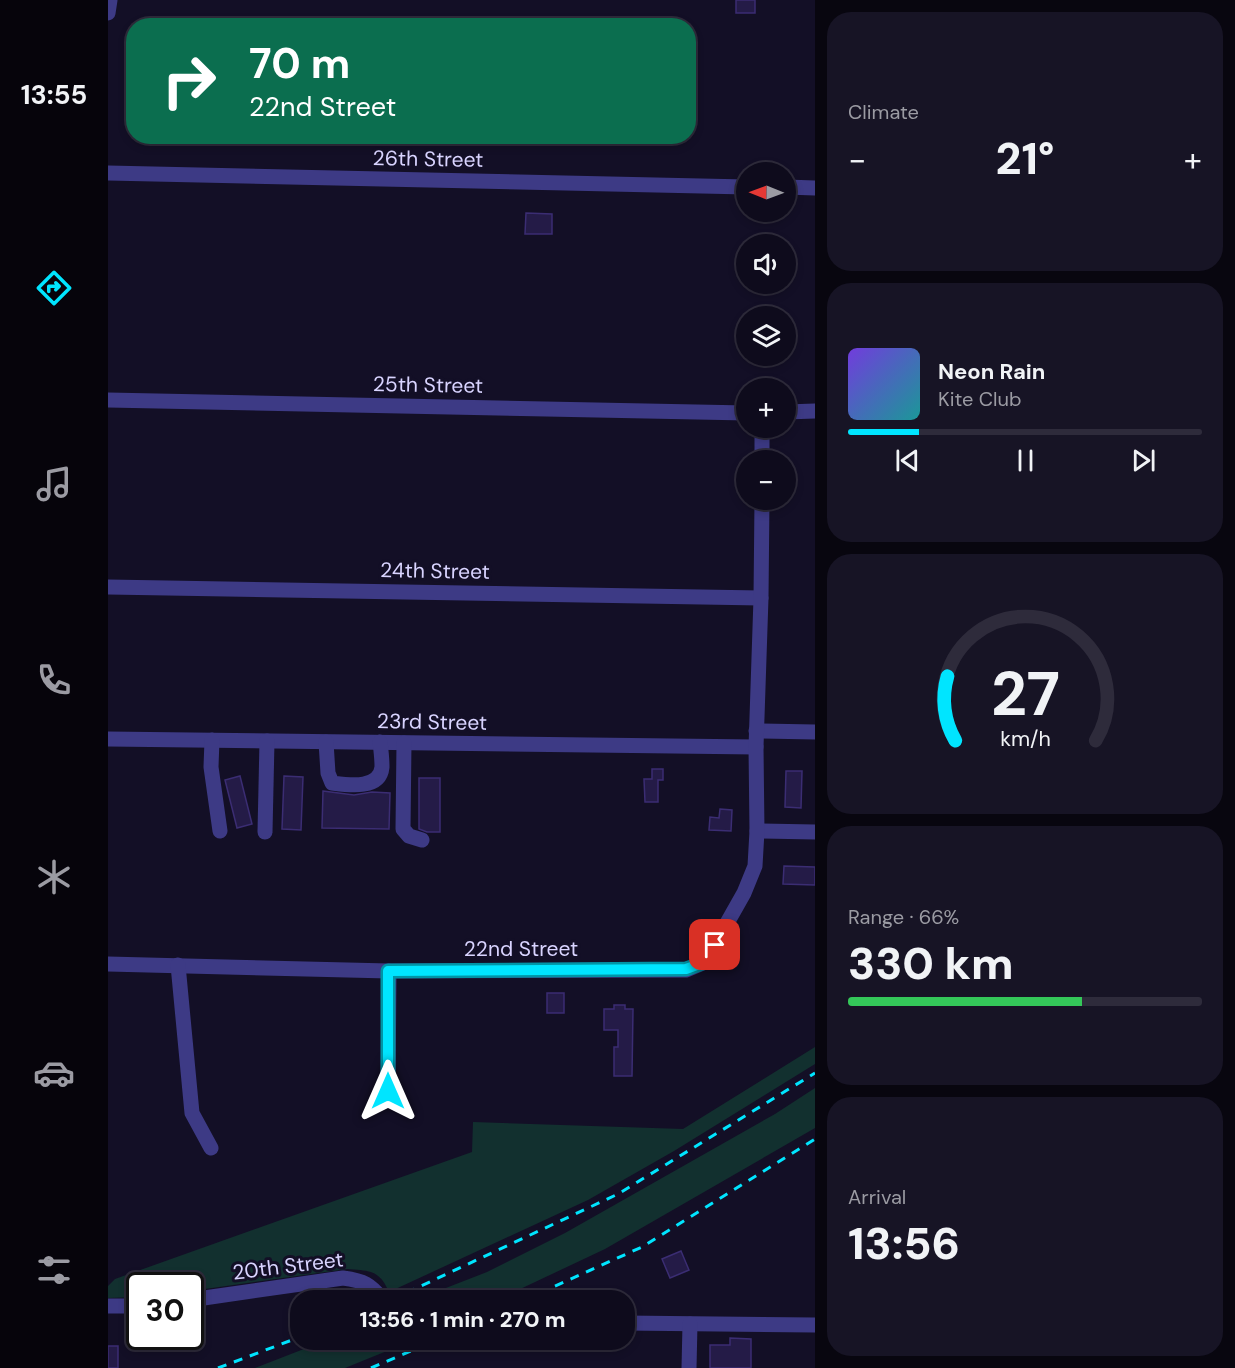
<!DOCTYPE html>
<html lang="en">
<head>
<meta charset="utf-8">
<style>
  body { margin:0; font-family:"DM Sans",sans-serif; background:#171425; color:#f1f3f6; height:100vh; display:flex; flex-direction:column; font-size:22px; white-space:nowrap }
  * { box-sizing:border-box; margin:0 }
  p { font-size:20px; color:#9b9ba3 }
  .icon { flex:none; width:33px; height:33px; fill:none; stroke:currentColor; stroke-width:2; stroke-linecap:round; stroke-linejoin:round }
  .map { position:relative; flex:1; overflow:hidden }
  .sheet { display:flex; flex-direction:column; gap:12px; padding:12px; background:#08060f; width:420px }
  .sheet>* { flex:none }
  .top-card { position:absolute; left:18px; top:18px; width:570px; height:126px; border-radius:24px; box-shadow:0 3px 9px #0003,0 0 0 2px #2e2b3b; background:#0b6e4f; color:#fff; overflow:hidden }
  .needle { width:39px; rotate:271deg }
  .buttons { position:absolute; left:628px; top:162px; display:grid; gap:12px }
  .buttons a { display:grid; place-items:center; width:60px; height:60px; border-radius:50%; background:#0e0b1c; box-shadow:0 3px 9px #0003,0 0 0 2px #2e2b3b; font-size:30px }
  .speed { position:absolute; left:18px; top:1272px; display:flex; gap:12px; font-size:30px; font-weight:700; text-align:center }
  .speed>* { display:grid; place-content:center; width:78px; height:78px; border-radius:50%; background:#0e0b1c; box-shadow:0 3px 9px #0003,0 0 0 2px #2e2b3b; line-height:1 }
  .speed .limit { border:3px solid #111; border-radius:9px; background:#fff; color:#111 }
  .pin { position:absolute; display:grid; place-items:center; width:51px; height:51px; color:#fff; margin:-26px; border-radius:12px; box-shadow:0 3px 9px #0006 }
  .me { position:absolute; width:66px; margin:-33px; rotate:0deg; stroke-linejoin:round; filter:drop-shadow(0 0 4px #0008) }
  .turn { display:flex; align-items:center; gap:21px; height:126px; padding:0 24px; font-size:27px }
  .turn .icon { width:78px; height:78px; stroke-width:2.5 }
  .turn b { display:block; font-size:42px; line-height:51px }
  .big { font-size:45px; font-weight:800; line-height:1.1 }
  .sheet .widget { flex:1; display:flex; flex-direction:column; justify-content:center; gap:9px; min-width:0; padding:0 21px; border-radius:24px; background:#171425 }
  .sheet .dial { align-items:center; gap:0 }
  .dial svg { height:156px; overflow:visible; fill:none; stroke:#2e2b3b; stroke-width:7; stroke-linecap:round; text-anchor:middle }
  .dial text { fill:#f1f3f6; stroke:none }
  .song { display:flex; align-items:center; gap:18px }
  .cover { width:72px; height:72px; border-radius:9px; background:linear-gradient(135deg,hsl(260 70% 55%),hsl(180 70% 35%)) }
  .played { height:6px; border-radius:3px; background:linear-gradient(90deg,#00e5ff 20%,#2e2b3b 20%) }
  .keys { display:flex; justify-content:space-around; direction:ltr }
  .heat { display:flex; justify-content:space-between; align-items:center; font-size:33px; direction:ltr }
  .charge { height:9px; border-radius:4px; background:linear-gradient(90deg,#34c759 66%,#2e2b3b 0) }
  .trip { position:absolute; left:182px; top:1290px; width:345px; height:60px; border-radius:24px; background:#0e0b1c; box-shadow:0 3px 9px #0003,0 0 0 2px #2e2b3b; font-weight:800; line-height:60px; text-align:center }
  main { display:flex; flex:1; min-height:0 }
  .tab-bar { display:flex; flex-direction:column; width:108px; justify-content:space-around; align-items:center; background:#06040b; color:#9b9ba3 }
  .tab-bar .icon { width:42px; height:42px }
  .tab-bar .current { color:#00e5ff }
  .tab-bar b { font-size:27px; color:#f1f3f6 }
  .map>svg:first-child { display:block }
  .green { fill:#12302f }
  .building { fill:#241b47; stroke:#3b2d73; stroke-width:1.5 }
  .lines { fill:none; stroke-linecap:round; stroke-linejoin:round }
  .minor { stroke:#3d3a85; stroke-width:15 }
  .rail { stroke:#00e5ff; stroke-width:3; stroke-dasharray:9 8; stroke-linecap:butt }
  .route-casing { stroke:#0095a6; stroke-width:15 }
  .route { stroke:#00e5ff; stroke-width:10 }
  .labels { text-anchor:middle; stroke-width:6; stroke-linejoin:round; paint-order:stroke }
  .street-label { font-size:21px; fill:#d9d4ff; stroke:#130f26 }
</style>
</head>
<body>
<main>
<nav class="tab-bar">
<b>13:55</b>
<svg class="icon current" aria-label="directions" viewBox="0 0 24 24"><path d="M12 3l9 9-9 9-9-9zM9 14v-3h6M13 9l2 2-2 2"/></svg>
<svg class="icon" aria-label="music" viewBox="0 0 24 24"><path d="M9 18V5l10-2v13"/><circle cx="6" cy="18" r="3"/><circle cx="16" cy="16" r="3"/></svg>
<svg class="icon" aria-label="phone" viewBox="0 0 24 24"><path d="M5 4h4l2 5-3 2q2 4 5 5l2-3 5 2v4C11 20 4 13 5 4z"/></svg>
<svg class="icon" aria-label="climate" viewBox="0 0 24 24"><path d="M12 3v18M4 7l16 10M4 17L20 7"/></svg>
<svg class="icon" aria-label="car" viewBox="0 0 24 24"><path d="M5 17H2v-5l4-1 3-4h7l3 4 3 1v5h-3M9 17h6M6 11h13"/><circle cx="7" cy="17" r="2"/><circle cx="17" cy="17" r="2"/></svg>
<svg class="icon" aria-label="filters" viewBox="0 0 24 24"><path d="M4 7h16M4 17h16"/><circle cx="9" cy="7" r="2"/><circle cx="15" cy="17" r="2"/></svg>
</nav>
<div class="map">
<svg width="707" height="1368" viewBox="0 0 707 1368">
  <rect width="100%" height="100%" fill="#130f26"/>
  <g class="green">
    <path d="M707 1047V1064L566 1151 480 1200 281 1292C271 1269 261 1271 239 1269L83 1291 82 1286H32L31 1297 0 1298V1286L7 1279 364 1152 365 1122 575 1129Z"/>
    <polygon points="707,1088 707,1128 497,1249 389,1300 307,1300 379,1272 457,1233 667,1114"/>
    <polygon points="219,1340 301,1340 301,1342 237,1368 147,1368"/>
  </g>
  <g class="building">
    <rect x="628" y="0" width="19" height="13"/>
    <polygon points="418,213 444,214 444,234 417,234"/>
    <polygon points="544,769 555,769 555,780 550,780 550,802 537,802 536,779 544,779"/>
    <polygon points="678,771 694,771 693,808 677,807"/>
    <polygon points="132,776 144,824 129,828 117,780"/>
    <polygon points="176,776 195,777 193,830 174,829"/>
    <polygon points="311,778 332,778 332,832 319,832 311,829"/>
    <polygon points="215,791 246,795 264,792 282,793 281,829 214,828"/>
    <polygon points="612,809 624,810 623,831 601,830 602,817 611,818"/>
    <polygon points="676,866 707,867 707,885 675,884"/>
    <rect x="439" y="993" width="17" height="20"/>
    <polygon points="506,1005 517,1005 517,1009 525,1009 524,1076 506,1076 506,1047 510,1047 510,1030 496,1030 496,1009 506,1009"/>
    <polygon points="573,1251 581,1270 562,1278 554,1259"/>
    <polygon points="622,1338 643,1339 643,1368 602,1368 602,1345 622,1345"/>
    <rect x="0" y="1346" width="10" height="22"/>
  </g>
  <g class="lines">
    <g class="minor">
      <polyline points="0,13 2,0"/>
      <polyline points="0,173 639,187"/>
      <polyline points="678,187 707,188"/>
      <polyline points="0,400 639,413"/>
      <polyline points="678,412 707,411"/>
      <polyline points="654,460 654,428"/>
      <polyline points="0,587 653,598"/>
      <polyline points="648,731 707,732"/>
      <polyline points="0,739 648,747"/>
      <polyline points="104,740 103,767 112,831"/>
      <path d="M218 742 220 773 224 783C240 785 272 790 274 767 274 759 273 750 272 742"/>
      <polyline points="296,743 295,829 301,836 314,840"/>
      <polyline points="649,831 707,832"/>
      <polyline points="157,832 159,741"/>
      <polyline points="0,964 281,971 578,970 597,962 636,893 647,866 649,831 648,747 653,598 654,500"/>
      <polyline points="70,965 84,1113 103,1148"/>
      <polyline points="280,1091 281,971"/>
      <path d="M82 1300 235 1278C256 1281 262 1284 275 1300"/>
      <polyline points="0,1306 32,1306"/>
      <polyline points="516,1323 707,1325"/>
      <polyline points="581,1368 582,1324"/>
    </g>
    <g class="rail">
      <polyline points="283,1300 510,1194 707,1073"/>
      <polyline points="416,1300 534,1247 707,1139"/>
      <polyline points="110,1368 192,1337"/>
      <polyline points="263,1368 329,1340"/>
    </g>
  </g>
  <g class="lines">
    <g class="route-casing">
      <polyline id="route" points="280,1091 280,971 578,969 597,962 607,945"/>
    </g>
    <use href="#route" class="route"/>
  </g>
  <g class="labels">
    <g class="street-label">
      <text transform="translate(320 159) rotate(1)" y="7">26th Street</text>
      <text transform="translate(320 385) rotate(1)" y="7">25th Street</text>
      <text transform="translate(327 571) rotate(1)" y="7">24th Street</text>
      <text transform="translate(324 722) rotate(1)" y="7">23rd Street</text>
      <text x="413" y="956">22nd Street</text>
      <text transform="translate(180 1266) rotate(-7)" y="7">20th Street</text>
    </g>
  </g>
</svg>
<div class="buttons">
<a><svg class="needle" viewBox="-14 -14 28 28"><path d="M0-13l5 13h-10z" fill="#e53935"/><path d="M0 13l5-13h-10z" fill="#9b9ba3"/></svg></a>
<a><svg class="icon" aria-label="sound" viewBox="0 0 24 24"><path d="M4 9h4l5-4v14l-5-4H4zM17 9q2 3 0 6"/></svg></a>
<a><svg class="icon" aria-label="layers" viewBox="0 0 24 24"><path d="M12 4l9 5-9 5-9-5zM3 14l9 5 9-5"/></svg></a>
<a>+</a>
<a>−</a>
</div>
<div class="speed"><div class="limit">30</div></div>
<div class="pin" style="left:607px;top:945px;background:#d93025"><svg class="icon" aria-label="arrive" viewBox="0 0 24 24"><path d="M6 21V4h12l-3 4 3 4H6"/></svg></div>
<svg class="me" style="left:280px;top:1091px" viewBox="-20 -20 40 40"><path d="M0-17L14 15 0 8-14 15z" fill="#00e5ff" stroke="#fff" stroke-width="4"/></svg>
<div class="trip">13:56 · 1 min · 270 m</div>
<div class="top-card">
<div class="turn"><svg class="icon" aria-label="right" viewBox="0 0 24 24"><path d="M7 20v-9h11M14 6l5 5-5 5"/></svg><div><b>70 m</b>22nd Street</div></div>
</div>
</div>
<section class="sheet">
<div class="widget"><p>Climate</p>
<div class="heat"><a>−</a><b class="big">21°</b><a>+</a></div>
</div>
<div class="widget">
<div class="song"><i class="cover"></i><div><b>Neon Rain</b><p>Kite Club</p></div></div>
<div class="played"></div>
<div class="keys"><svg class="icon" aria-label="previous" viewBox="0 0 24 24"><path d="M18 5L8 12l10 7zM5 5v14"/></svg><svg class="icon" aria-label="pause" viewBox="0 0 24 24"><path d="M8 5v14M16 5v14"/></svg><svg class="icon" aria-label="next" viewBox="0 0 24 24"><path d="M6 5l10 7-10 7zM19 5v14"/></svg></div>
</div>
<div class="widget dial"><svg viewBox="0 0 100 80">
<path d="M14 69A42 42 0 1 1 86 69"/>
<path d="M14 69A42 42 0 0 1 10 36" stroke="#00e5ff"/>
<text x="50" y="56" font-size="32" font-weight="700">27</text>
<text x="50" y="72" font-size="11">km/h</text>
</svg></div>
<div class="widget"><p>Range · 66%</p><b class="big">330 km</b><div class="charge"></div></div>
<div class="widget"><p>Arrival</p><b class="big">13:56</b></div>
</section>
</main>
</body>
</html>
